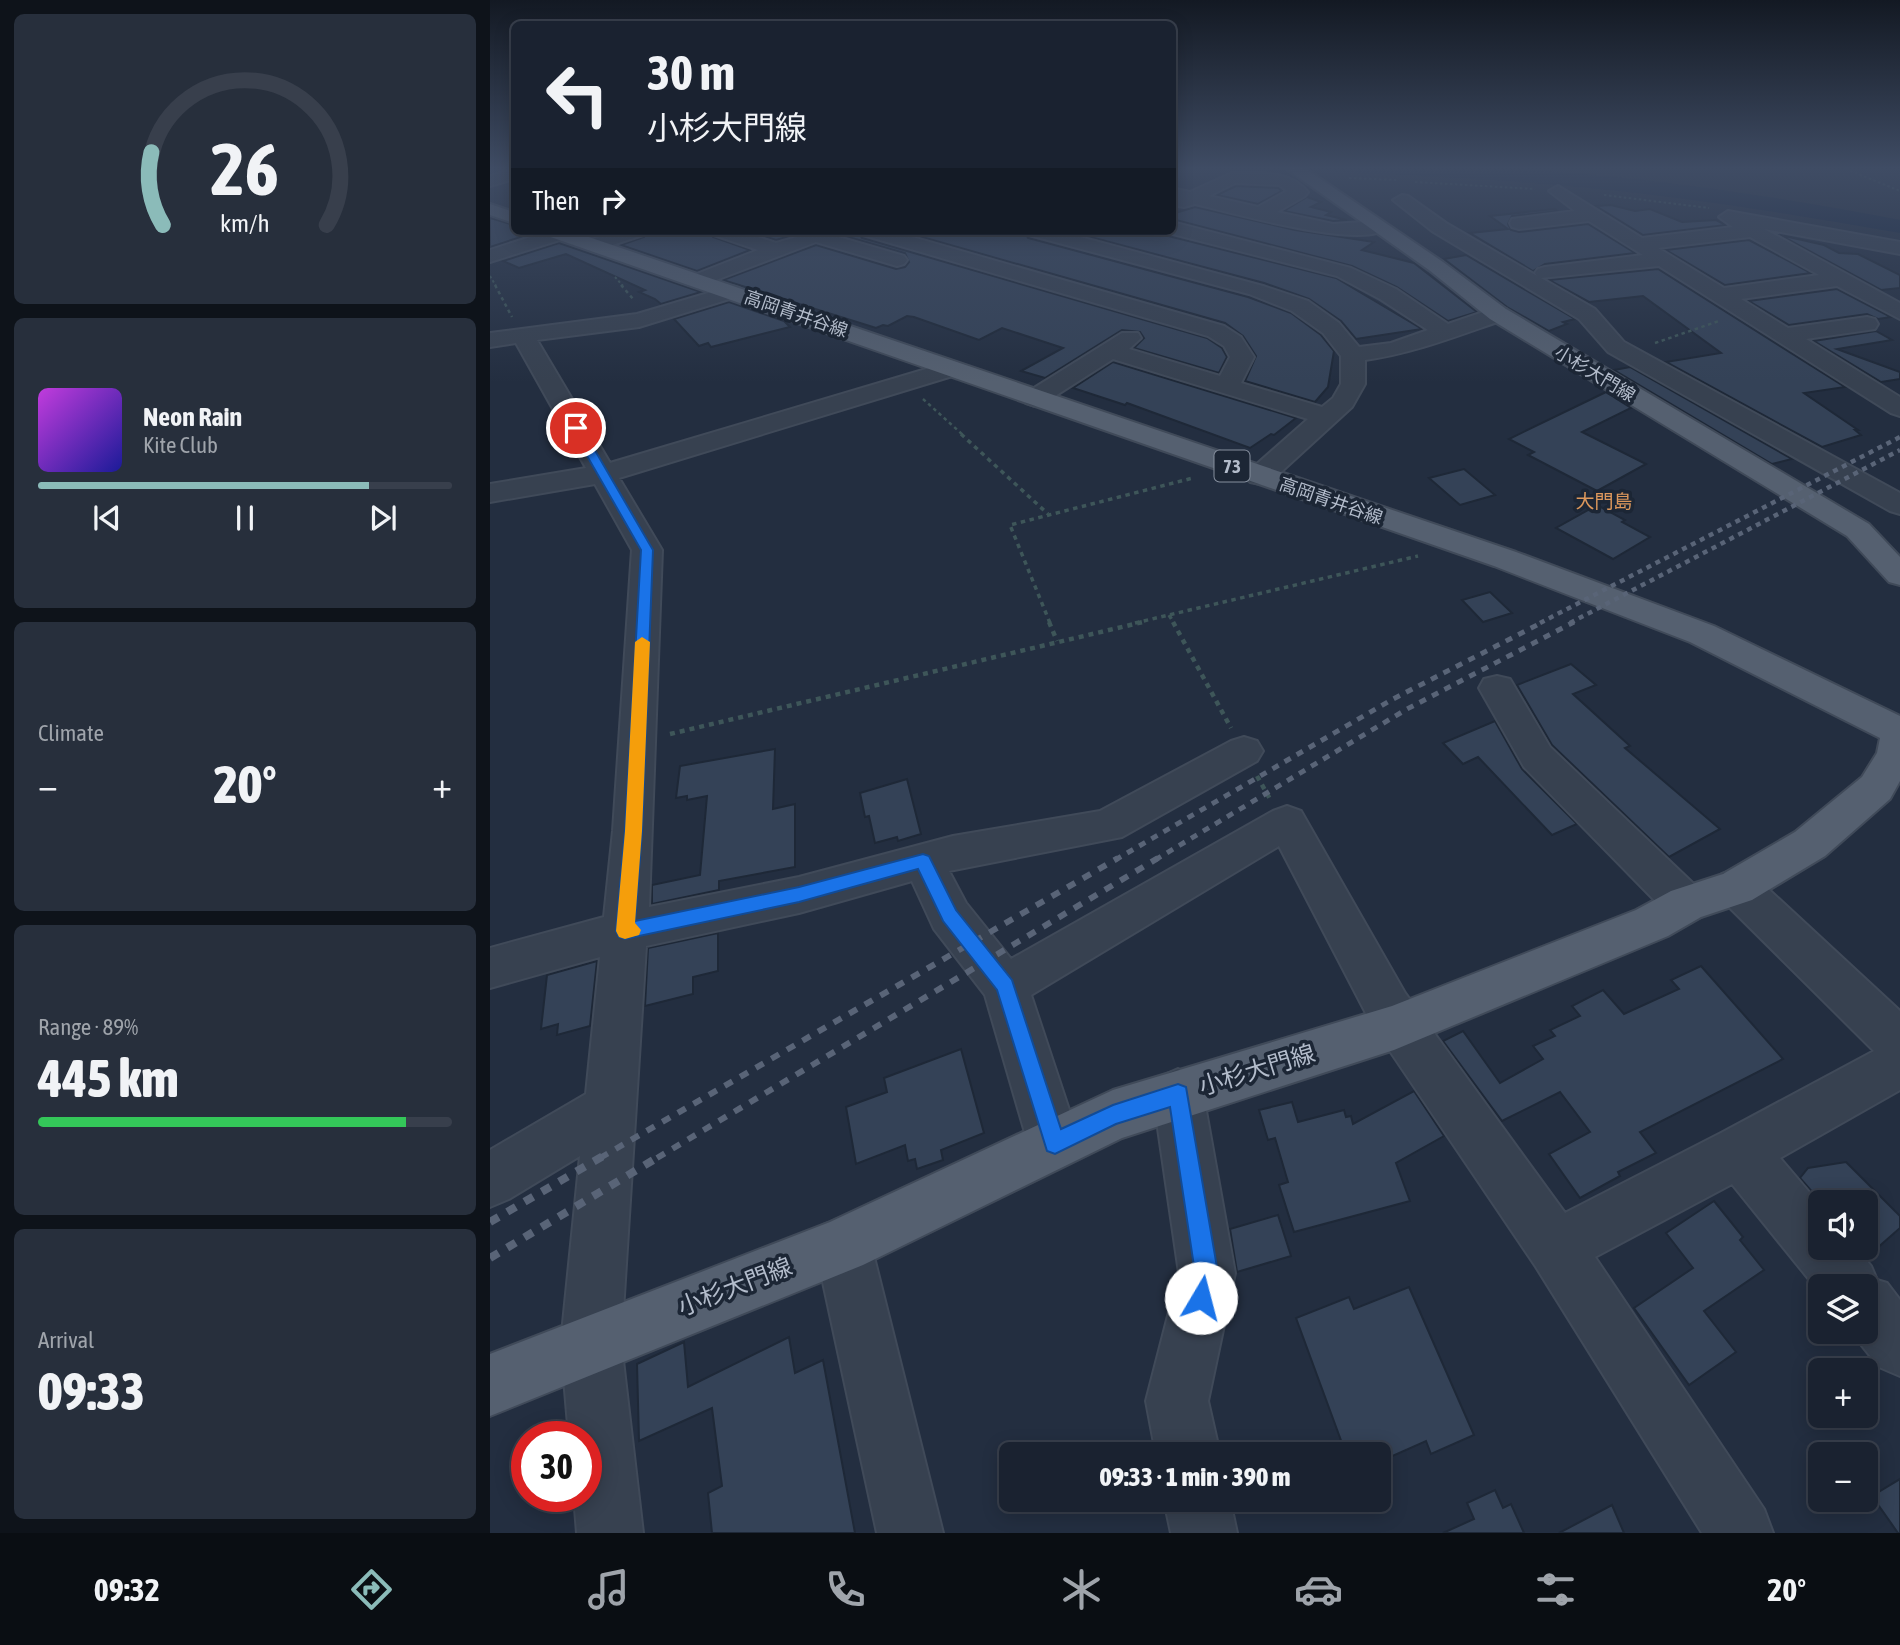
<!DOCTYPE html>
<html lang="en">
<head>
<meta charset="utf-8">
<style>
  body { margin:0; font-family:"Asap Condensed","Noto Sans JP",sans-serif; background:#272f3c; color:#f1f3f6; height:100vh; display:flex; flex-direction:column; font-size:26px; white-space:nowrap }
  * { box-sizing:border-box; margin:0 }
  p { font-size:23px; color:#9fa4ab }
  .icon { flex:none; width:38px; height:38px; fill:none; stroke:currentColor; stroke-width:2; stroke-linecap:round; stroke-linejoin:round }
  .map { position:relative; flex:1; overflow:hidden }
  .drawer { display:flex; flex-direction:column; gap:14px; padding:14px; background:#0e131a; width:490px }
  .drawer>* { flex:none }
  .guide { position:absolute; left:21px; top:21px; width:665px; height:214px; border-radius:10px; box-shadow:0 4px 18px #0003,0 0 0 2px #383f4c; background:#1a2230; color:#f1f3f6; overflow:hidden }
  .fabs { position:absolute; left:1318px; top:1190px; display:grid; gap:14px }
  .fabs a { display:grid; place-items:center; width:70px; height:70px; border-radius:10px; background:#1a2230; box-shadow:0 4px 18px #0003,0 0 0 2px #383f4c; font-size:35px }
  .speed { position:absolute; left:21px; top:1421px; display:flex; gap:14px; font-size:35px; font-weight:700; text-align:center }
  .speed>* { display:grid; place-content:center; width:91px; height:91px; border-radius:50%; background:#1a2230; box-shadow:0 4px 18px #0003,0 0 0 2px #383f4c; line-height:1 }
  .speed .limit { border:10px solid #d22; background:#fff; color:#111 }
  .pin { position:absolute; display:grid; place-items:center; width:60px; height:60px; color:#fff; margin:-30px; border:4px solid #fff; border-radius:50%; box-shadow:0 2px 7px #0007 }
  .me { position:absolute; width:77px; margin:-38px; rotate:8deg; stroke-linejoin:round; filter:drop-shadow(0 0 5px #0008) }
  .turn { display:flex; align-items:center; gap:24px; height:147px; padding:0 21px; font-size:32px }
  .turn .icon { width:91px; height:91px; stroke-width:2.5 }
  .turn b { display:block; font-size:49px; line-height:60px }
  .then { display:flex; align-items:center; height:66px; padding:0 21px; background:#0003; gap:14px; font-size:26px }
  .big { font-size:52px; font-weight:800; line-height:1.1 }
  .drawer .tile { flex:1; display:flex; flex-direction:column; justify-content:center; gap:10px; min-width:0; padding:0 24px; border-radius:10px; background:#272f3c }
  .drawer .dial { align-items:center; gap:0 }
  .dial svg { height:182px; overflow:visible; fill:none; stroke:#383f4c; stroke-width:7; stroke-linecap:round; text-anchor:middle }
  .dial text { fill:#f1f3f6; stroke:none }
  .song { display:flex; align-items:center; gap:21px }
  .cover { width:84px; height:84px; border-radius:10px; background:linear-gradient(135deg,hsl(290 70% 55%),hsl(240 70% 35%)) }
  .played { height:7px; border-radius:4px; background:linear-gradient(90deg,#8bbbb9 80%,#383f4c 80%) }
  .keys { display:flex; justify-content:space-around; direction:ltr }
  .heat { display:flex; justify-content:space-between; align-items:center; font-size:38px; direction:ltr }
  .charge { height:10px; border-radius:5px; background:linear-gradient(90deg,#34c759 89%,#383f4c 0) }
  .trip { position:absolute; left:509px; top:1442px; width:392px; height:70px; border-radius:10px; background:#1a2230; box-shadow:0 4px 18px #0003,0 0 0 2px #383f4c; font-weight:800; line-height:70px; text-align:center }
  .dock { display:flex; height:112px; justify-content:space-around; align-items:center; background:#0a0e13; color:#9fa4ab }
  .dock .icon { width:49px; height:49px }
  .dock .on { color:#8bbbb9 }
  .dock b { font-size:32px; color:#f1f3f6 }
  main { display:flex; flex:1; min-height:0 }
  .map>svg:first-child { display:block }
  .water { fill:#15253f }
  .building { fill:#344257; stroke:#1e2837; stroke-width:2 }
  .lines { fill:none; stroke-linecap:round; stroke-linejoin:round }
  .minor-casing { stroke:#404a59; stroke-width:4 }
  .major-casing { stroke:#404a59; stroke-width:4 }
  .path-far3 { stroke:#3e5659; stroke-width:2; stroke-dasharray:2.5 2.5; stroke-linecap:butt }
  .path-far2 { stroke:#3e5659; stroke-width:2.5; stroke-dasharray:3.5 3.5; stroke-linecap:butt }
  .path-far1 { stroke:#3e5659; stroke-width:3.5; stroke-dasharray:4.5 4.5; stroke-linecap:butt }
  .path { stroke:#3e5659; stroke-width:4.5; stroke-dasharray:5 5; stroke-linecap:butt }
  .minor { fill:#374150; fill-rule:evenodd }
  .major { fill:#556070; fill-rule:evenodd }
  .rail-far3 { stroke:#596477; stroke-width:4.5; stroke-dasharray:5 5; stroke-linecap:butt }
  .rail-far2 { stroke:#596477; stroke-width:5; stroke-dasharray:7 7; stroke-linecap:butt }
  .rail-far1 { stroke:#596477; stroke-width:6; stroke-dasharray:9 9; stroke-linecap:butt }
  .rail { stroke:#596477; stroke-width:8; stroke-dasharray:10 10; stroke-linecap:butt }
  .route { fill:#1a73e8; stroke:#114b97; stroke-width:2 }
  .slow { fill:#f59e0b }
  .labels { text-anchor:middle; stroke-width:7; stroke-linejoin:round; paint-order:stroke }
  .far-street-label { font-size:18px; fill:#b3bccb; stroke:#1c2635 }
  .shield { fill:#1c2635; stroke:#868f9e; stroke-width:2 }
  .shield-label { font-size:19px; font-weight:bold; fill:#b3bccb }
  .far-neighbourhood-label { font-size:19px; fill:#dd985c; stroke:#1c2635 }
  .near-street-label { font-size:24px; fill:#b3bccb; stroke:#1c2635 }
</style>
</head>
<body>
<main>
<section class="drawer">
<div class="tile dial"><svg viewBox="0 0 100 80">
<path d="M14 69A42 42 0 1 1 86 69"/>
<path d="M14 69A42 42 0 0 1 9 37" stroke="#8bbbb9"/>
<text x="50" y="56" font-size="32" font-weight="700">26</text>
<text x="50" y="72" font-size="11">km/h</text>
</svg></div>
<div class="tile">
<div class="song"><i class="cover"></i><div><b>Neon Rain</b><p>Kite Club</p></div></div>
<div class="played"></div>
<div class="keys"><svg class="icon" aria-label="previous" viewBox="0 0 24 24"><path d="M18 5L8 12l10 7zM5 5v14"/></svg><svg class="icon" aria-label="pause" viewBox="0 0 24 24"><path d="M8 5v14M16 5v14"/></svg><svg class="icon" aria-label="next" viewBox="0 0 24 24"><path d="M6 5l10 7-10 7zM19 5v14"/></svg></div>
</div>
<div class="tile"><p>Climate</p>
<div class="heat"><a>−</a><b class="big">20°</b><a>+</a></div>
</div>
<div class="tile"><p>Range · 89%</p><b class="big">445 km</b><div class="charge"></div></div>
<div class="tile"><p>Arrival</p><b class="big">09:33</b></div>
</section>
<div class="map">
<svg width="1410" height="1533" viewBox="0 0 1410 1533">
  <rect width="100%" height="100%" fill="#232e40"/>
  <path class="water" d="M765 167C853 167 942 164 1031 169 1158 177 1285 196 1410 220V233C1307 215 1204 198 1099 188 988 177 876 174 765 167Z"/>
  <g class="building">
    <polygon points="746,186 788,188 792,191 768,204 727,195"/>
    <polygon points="817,197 831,202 821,207 841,212 836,215 857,220 843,221 794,211"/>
    <polygon points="1121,205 1145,211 1160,209 1192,222 1226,220 1236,225 1153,235 1106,206"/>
    <polygon points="705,207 805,230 884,242 872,250 924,263 987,312 958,321 907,287 862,266 682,219 682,214"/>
    <polygon points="1065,209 1067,211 1022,216 1018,224 1021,230 1029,232 1098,224 1145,253 1055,264 1043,271 980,233 1018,229 1000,216"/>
    <polygon points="0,218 24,225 24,231 37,235 0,247"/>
    <polygon points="158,231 220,231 223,237 260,250 207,271 131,245 154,237"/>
    <polygon points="258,231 318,231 286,240"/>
    <polygon points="337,231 368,231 372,238 717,338 732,348 737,357 729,373 644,348 654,338 650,332 632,330 555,378 531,371 573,348 512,328 489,340 424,317 417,316 398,326 393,325 386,328 233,280 326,245 406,269 415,267 419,262 415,253"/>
    <polygon points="411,231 535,231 538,238 758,297 801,313 831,335 844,351 838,387 825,402 755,381 766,356 753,336 735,323"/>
    <polygon points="578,231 619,231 637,236 647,231 673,231 674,235 846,278 932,329 866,339 851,321 819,299 774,283"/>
    <polygon points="1290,235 1334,245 1349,253 1368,254 1410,275 1410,288 1391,290"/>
    <polygon points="1259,240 1321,273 1235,285 1176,250"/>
    <polygon points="69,243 211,292 171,304 165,299 149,292 155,290 76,254 29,268 13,261"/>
    <polygon points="976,255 1085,319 1073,322 1077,324 1059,331 1017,307 954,259"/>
    <polygon points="1168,269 1355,387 1314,393 1368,430 1365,430 1371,435 1332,447 1176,362 1231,353 1153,296 1099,302 1059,280"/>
    <polygon points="1347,289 1401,317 1388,319 1377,314 1299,325 1259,301"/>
    <polygon points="239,302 294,321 300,327 221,347 218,343 209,346 184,319"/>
    <polygon points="1386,331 1402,340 1347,349 1410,372 1410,379 1391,382 1324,341"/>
    <polygon points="623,362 806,418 784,435 781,434 760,448 637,403 635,405 583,388"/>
    <polygon points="1140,367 1302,459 1282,464 1124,370"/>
    <polygon points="1116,392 1141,408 1092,432 1156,464 1107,491 1038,455 1044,452 1019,439"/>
    <polygon points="974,469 1005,495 970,505 939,478"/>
    <polygon points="1107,505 1135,520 1132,522 1160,537 1123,559 1066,528"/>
    <polygon points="1000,592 1022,613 993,622 972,600"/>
    <polygon points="1081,664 1106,685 1083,694 1140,746 1135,748 1230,829 1179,857 1062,745 1027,685"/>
    <polygon points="1005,721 1032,769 1087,824 1062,835 988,757 973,764 953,743"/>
    <polygon points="285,749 283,809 305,804 305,867 229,881 229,890 162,904 162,885 210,875 217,796 197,800 197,796 186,798 190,766"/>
    <polygon points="417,779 431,834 408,841 407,837 385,843 379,816 375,817 370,793"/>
    <polygon points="228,933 228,971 203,977 203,994 155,1006 158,948"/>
    <polygon points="107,961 100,1026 67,1035 68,1024 51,1029 57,975"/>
    <polygon points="1211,966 1293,1059 1150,1132 1166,1153 1128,1172 1130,1176 1090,1198 1059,1154 1100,1132 1070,1092 1012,1121 953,1041 973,1031 1010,1083 1053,1059 1043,1046 1065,1036 1060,1030 1090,1016 1082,1006 1113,990 1134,1014 1189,989 1181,980"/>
    <polygon points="471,1049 494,1133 451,1150 453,1160 427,1169 425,1159 418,1161 415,1145 366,1164 356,1107 397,1092 394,1078"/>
    <polygon points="924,1091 954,1136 906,1163 920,1201 804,1232 789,1185 798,1182 785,1138 778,1140 769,1110 802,1102 808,1122 854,1110 856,1117 861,1116 863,1124"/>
    <polygon points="1356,1162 1410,1216 1410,1228 1377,1257 1376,1202 1331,1202 1310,1178 1318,1168"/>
    <polygon points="1224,1201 1253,1237 1250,1240 1274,1270 1214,1311 1246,1352 1199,1385 1144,1308 1203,1268 1176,1233"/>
    <polygon points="788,1215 801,1256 747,1272 740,1229"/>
    <polygon points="919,1287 984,1435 941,1454 936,1441 889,1462 889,1454 856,1454 806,1318 859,1297 864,1309"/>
    <polygon points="299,1337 305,1373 333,1360 365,1533 222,1533 218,1493 232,1486 222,1408 149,1441 147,1364 194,1342 198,1387"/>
    <polygon points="1410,1479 1410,1533 1408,1533 1382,1496"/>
    <polygon points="1005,1490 1013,1508 1021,1504 1034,1533 953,1533 984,1519 977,1503"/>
    <polygon points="1122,1505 1134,1533 1069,1533"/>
  </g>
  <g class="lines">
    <g class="minor-casing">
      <g id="minor">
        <polygon points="24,169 24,179 0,186 0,176"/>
        <path d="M742 173C769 174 799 169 818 192L815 196 787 212 843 224 889 221 898 227C878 252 736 211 705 204L694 207 688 206 685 202 687 199 682 198V188L700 192ZM745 183 789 185 797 191 768 207 719 196Z"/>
        <path d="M1068 186 1152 238 1243 227 1229 217 1238 211 1410 242V254L1274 229 1410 303V319L1347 286 1251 299 1298 328 1377 317 1385 319 1388 324 1385 329 1316 339 1410 397V416L1401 413 1169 266 1051 278 1105 309 1134 342 1410 493V514L1400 511 1118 352 1089 319 942 231 903 200 912 195 918 196 956 223 1047 276 1045 273 1048 269 1055 267 1153 255 1099 221 1029 229 1022 227 1020 223 1022 219 1085 211 1059 191ZM1260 237 1329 275 1234 288 1168 248Z"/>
        <path d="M682 222 861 268 906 289 958 324 1008 307 1016 309 1019 314 1016 319C969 335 925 353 875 360V384L862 407 780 482 770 484 760 482 756 476 760 470 818 419 623 359 554 403 545 406 536 403 532 398 536 393 632 333H648L651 338 639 349 730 376 740 357 734 346 718 336 373 235 371 231H401L734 326 751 337 764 357 751 383 832 407 843 398 851 384V356L833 333 802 311 759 294 539 235 537 231H568L773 286 818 301 849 323 869 347 901 343 938 330 890 299 847 276 675 232 682 231Z"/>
        <polygon points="59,231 76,231 79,234 76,238 0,262 0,250"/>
        <polygon points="127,231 155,231 153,235 104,251 94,245 97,241"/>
        <polygon points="222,231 249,231 286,243 328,231 414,256 417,260 414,264 407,266 326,242 213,285 199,285 196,281 199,277 268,250 224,235"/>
        <polygon points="242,286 249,288 253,292 249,296 149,327 47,340 120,463 453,364 461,362 469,364 473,369 469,374 129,478 172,550 159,907 309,877 463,836 610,811 741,741 754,737 767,741 773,751 767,761 632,837 459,871 476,903 521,959 783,811 797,806 811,811 915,993 1075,1213 1231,1133 1384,1051 1232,900 1226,887 1232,874 1247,869 1262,874 1410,1011 1410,1090 1290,1158 1330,1205 1330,1248 1366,1248 1381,1266 1387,1280 1397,1283 1410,1300 1410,1376 1389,1367 1361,1332 1376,1332 1376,1286 1330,1286 1330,1293 1242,1184 1105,1257 1274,1509 1283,1533 1212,1533 1046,1267 881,1023 789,846 541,995 590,1143 582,1161 564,1169 546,1161 538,1143 495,995 444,929 422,881 309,913 156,946 131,1343 153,1533 87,1533 84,1496 96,1496 96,1437 79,1437 71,1343 90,1156 19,1199 0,1207 0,1150 96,1094 110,957 0,988 0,948 114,917 123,831 142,550 105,484 0,502 0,484 96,468 26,343 0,347 0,333 147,314"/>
        <polygon points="1007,676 1020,679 1060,747 1211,891 1218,904 1211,917 1196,922 1181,917 1034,767 989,688 994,679"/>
        <polygon points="688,1069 706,1077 713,1094 745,1273 718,1401 730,1454 666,1454 656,1401 689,1273 663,1094 670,1077"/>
        <polygon points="353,1217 373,1225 381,1245 453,1533 387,1533 325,1245 333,1225"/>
        <polygon points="674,1500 740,1500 747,1533 681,1533"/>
      </g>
    </g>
    <g class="major-casing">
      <g id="major">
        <polygon points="794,167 813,167 953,262 1016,309 1379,524 1410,557 1410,585 1399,582 1357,536 1000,319 939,270"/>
        <polygon points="0,204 24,212 24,223 0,215"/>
        <polygon points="53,231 81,231 1026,552 1224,626 1410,716 1410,781 1400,799 1335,856 1262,900 1211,917 1178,936 904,1050 632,1138 373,1265 0,1416 0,1354 340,1222 623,1090 902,1006 1146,910 1181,891 1233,874 1305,832 1372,777 1387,753 1390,738 1200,642 1004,566 55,235"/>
      </g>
    </g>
    <g class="path-far3">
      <polyline points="1351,167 1410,191"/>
      <polyline points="682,168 710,169"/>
      <polyline points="859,178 906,180"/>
      <polyline points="925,182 1045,189"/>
      <polyline points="1114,195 1219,208"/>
      <polyline points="0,276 6,286"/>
      <polyline points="125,277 133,286"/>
    </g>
    <g class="path-far2">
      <polyline points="5,285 22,317"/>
      <polyline points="131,285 144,300"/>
      <polyline points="1165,343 1229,321"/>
      <polyline points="433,399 473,435"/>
    </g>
    <g class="path-far1">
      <polyline points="471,434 558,514"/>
      <polyline points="679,615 684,623"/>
      <polyline points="560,623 520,525 703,478"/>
      <polyline points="645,623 928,556"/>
    </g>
    <g class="path">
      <polyline points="559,622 567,641"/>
      <polyline points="683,622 741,728"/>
      <polyline points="180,734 653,622"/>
      <polyline points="767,776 780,799"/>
    </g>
    <use href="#minor" class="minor"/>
    <use href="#major" class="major"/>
    <g class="rail-far3">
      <polyline points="1050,623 1410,437"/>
      <polyline points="1080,623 1410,450"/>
    </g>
    <g class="rail-far2">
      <polyline points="625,860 903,699 1053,622"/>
      <polyline points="665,860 917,709 1084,622"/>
    </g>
    <g class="rail-far1">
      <polyline points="110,1158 628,858"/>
      <polyline points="167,1158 668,858"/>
    </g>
    <g class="rail">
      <polyline points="0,1222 113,1156"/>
      <polyline points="0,1258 170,1156"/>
    </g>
  </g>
  <linearGradient id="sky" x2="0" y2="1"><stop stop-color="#131923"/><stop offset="0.44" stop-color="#3f4c64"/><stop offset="1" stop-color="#3f4c64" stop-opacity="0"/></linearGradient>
  <rect width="1410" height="382" fill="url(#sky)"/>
  <polygon class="route" points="82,425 92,428 163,550 152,831 145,921 309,887 433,854 439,856 466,910 522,980 571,1129 623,1105 688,1084 696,1087 728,1273 719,1307 711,1310 702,1307 699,1298 705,1273 680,1107 626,1124 565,1154 557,1151 507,990 453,921 428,869 309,902 135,939 129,937 126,931 135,831 151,550 81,428"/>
  <polygon class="slow" points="152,637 160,642 152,831 145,923 151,930 149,935 135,939 129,937 126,931 135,831 145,642"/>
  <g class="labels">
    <g class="far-street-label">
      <text transform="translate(306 314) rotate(19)" y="6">高岡青井谷線</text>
      <text transform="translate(1105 374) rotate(31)" y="6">小杉大門線</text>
      <text transform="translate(841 501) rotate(19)" y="6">高岡青井谷線</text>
    </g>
    <rect class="shield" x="724.5" y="450.5" width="35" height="31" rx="5"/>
    <g class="shield-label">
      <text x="742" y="473">73</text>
    </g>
    <g class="far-neighbourhood-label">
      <text x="1114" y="508">大門島</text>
    </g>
    <g class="near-street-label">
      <text transform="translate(767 1070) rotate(-17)" y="8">小杉大門線</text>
      <text transform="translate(245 1287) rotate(-21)" y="8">小杉大門線</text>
    </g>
  </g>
</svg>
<div class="fabs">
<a><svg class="icon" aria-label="sound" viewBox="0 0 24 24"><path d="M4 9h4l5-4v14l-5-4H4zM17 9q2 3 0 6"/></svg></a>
<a><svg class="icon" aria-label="layers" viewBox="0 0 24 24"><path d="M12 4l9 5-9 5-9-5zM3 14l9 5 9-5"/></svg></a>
<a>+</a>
<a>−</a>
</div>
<div class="speed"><div class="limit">30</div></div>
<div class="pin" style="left:86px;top:428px;background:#d93025"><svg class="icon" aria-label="arrive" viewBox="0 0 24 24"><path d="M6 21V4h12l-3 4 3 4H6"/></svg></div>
<svg class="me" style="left:711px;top:1298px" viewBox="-20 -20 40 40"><circle r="19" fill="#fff"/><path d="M0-13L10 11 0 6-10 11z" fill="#1a73e8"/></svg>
<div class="trip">09:33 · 1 min · 390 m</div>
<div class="guide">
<div class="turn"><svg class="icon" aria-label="left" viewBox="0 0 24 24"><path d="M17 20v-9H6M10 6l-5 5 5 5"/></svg><div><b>30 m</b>小杉大門線</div></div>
<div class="then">Then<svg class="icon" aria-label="right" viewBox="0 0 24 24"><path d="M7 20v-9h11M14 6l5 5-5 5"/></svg></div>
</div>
</div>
</main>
<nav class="dock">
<b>09:32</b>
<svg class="icon on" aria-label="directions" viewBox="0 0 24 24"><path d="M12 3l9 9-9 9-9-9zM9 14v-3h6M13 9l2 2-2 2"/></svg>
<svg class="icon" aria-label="music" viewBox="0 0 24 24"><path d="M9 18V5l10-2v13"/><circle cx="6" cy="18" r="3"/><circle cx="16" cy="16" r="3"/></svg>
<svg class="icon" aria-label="phone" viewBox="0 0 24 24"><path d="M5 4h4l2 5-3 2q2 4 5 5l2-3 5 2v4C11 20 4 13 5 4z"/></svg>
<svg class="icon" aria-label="climate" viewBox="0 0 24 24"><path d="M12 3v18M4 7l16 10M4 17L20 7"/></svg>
<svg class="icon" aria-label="car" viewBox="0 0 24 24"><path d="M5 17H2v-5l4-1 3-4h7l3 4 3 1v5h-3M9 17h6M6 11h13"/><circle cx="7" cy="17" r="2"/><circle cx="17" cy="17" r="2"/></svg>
<svg class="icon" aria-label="filters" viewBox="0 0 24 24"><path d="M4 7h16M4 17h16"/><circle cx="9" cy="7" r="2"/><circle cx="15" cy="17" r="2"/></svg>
<b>20°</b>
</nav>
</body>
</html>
